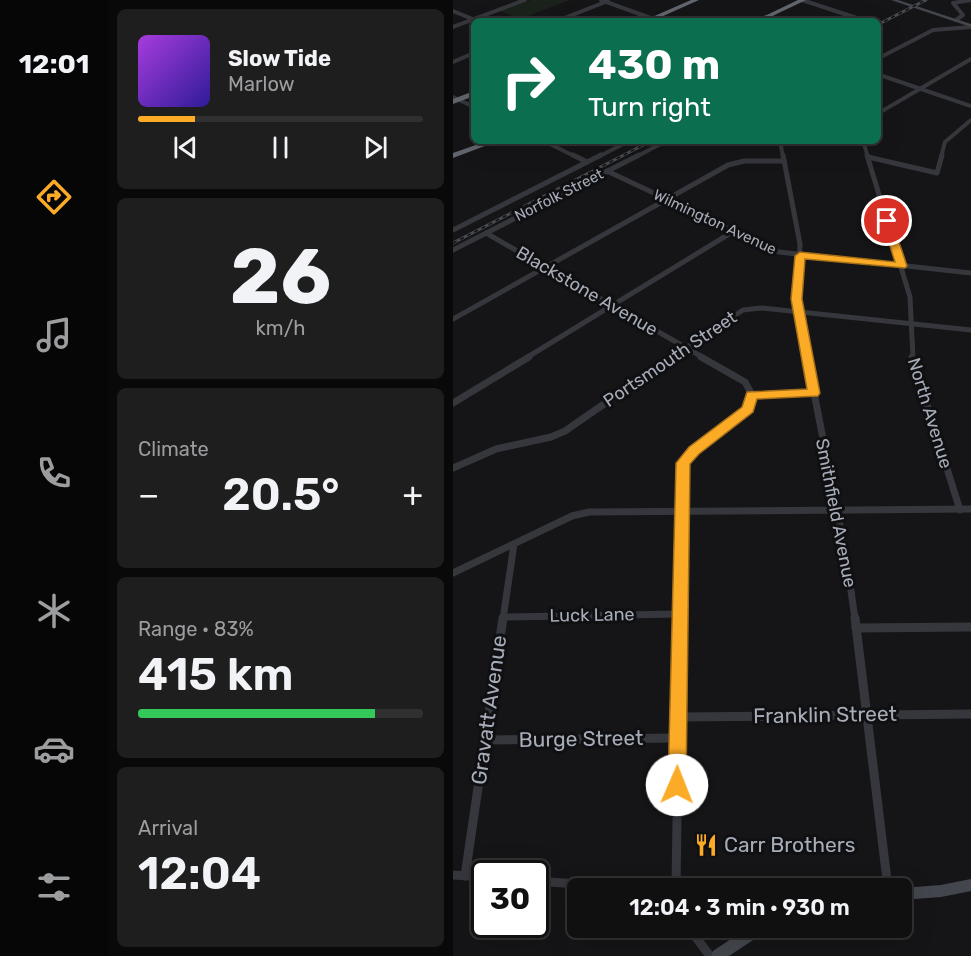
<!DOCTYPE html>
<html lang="en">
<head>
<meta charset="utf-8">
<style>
  body { margin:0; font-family:Rubik,sans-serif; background:#1e1e1f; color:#f1f3f6; height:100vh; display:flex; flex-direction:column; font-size:22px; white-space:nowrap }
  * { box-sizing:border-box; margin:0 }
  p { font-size:20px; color:#9c9d9f }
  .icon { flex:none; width:33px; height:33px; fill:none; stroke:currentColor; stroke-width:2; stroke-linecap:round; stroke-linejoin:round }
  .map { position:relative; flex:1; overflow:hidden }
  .side { display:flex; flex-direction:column; gap:9px; padding:9px; background:#090909; width:345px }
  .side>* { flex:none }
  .banner { position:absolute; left:18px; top:18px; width:410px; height:126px; border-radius:9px; box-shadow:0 6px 24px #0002,0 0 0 2px #303031; background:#0b6e4f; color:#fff; overflow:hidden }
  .speed { position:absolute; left:18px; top:860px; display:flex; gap:12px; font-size:30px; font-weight:700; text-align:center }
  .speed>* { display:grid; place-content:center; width:78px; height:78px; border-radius:50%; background:#101011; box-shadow:0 6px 24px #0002,0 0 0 2px #303031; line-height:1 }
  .speed .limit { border:3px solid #111; border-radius:9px; background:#fff; color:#111 }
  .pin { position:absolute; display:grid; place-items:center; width:51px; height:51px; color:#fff; margin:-26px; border:3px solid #fff; border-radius:50%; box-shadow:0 2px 6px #0007 }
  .me { position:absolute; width:66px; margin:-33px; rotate:1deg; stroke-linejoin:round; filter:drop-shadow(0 0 4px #0008) }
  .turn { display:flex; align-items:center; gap:21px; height:126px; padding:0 18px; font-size:27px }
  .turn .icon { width:78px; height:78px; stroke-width:2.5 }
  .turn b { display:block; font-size:42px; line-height:51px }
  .big { font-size:45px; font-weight:600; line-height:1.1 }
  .side .widget { flex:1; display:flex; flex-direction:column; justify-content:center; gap:9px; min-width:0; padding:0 21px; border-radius:9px; background:#1e1e1f }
  .side .dial { align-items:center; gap:0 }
  .dial b { font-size:78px; line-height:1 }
  .song { display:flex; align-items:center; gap:18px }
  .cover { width:72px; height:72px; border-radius:9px; background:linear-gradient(135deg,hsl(280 70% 55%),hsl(250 70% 35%)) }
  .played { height:6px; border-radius:3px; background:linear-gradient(90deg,#fcab27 20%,#303031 20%) }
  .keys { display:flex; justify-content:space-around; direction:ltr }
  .heat { display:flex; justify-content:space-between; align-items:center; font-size:33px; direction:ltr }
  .charge { height:9px; border-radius:4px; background:linear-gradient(90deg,#34c759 83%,#303031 0) }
  .trip { position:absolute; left:114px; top:878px; width:345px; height:60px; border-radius:9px; background:#101011; box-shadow:0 6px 24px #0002,0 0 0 2px #303031; font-weight:600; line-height:60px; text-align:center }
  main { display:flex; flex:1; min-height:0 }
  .menu { display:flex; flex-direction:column; width:108px; justify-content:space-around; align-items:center; background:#060607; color:#9c9d9f }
  .menu .icon { width:42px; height:42px }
  .menu .active { color:#fcab27 }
  .menu b { font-size:27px; color:#f1f3f6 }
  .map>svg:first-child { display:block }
  .green { fill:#1a221b }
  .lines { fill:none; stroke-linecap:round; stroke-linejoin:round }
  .street-far3 { stroke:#35373c; stroke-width:4 }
  .street-far2 { stroke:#35373c; stroke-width:5 }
  .street-far1 { stroke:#35373c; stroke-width:7 }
  .street { stroke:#35373c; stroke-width:9 }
  .secondary { fill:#43464c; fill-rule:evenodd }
  .highway { fill:#61656d; fill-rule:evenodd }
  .rail-casing { stroke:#484b51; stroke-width:3 }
  .rail { stroke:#101012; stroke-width:1.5; stroke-dasharray:4; stroke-linecap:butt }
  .route { fill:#fcab27; stroke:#a46f19; stroke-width:1.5 }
  .labels { text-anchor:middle; stroke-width:6; stroke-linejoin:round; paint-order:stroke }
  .far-street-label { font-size:15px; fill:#a6acb8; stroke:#101012 }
  .street-label { font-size:18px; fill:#a6acb8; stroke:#101012 }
  .near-street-label { font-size:21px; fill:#a6acb8; stroke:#101012 }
  .near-poi-label { font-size:21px; fill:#a6acb8; stroke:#101012; text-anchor:start }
</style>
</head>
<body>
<main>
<nav class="menu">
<b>12:01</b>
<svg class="icon active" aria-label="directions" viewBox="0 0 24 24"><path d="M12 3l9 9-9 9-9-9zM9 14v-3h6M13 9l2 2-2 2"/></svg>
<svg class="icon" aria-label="music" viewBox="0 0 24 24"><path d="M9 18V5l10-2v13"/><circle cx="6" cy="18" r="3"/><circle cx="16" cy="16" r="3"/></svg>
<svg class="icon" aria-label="phone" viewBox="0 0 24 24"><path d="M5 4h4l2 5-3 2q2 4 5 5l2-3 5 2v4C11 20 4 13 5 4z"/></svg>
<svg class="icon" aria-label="climate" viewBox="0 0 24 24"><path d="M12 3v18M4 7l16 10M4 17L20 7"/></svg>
<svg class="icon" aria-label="car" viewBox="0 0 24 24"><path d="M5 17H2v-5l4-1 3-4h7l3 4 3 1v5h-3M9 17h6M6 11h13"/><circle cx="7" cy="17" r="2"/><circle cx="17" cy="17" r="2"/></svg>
<svg class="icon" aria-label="filters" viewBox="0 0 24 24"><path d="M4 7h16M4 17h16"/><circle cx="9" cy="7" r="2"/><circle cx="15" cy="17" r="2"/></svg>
</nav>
<section class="side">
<div class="widget">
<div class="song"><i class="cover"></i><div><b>Slow Tide</b><p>Marlow</p></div></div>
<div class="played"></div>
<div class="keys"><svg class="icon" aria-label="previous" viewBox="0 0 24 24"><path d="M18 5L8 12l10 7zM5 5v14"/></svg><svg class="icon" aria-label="pause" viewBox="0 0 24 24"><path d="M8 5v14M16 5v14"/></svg><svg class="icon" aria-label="next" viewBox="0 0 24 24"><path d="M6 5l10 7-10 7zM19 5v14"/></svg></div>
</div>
<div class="widget dial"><b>26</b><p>km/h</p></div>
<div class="widget"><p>Climate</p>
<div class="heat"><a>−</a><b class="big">20.5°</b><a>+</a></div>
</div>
<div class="widget"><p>Range · 83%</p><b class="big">415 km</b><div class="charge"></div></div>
<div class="widget"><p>Arrival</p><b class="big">12:04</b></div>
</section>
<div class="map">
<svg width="518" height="956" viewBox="0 0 518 956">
  <rect width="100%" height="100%" fill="#151517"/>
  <polygon class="green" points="78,0 117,0 67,19 47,11"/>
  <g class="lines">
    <g class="street-far3">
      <polyline points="148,0 206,21"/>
      <polyline points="349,0 410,20"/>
      <polyline points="0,11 22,20"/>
      <polyline points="313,17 324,21"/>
      <polyline points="503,20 510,15 500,3 518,0"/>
      <polyline points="104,21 155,1"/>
      <polyline points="0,27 72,0"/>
      <polyline points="424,59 480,30 518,27"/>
      <polyline points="0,62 21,53"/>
      <polyline points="424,74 518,106"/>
      <polyline points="0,97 21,107"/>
      <polyline points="424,114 518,59"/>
      <polyline points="91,141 123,157"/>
      <polyline points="327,141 330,157"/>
      <polyline points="410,141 415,157"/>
      <polyline points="145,157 176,141"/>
      <polyline points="183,157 213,141"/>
      <polyline points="488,157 492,142 518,120"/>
    </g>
    <g class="street-far2">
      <polyline points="120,155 134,162"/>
      <polyline points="330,155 347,244 344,299 354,358"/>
      <polyline points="414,155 457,297 460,358"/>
      <polyline points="415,157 484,173 489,155"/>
      <polyline points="154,171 326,252 518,273"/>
      <polyline points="0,230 148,155"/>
      <polyline points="33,233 251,358"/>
      <polyline points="0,250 186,155"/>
      <polyline points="0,319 275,165 291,161 331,161"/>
      <polyline points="73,358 281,231"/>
      <polyline points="217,358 290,310 308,308 518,330"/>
    </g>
    <g class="street-far1">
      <polyline points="354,357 393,556 402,619"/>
      <polyline points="459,357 507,510"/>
      <polyline points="298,395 361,393"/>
      <polyline points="0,403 76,357"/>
      <polyline points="0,468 43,449 98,437 112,431 219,357"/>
      <polyline points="0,573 119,516 136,512 518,509"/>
      <polyline points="50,617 227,614"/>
      <polyline points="50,619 61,544"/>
      <path d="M227 619 229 468C238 445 275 424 295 409L298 393 292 382 248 357"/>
    </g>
    <g class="street">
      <polyline points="402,618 435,888"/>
      <polyline points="403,628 518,627"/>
      <polyline points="226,717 518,714"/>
      <polyline points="31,740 225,738"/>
      <polyline points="0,875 32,877"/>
      <polyline points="12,876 50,618"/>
      <polyline points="82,881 181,888"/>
      <polyline points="223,888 227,618"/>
      <polyline points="235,927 257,956"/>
    </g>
    <g class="secondary">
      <polygon points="438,0 445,0 518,24 518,27"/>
      <polygon points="518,879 518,891 488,897 448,900 448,888 488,885"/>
      <polygon points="296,927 314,927 312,932 276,956 258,956 260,951"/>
    </g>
    <g class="highway">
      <polygon points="238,0 246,0 199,21 190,21"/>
      <polygon points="345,0 353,0 309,21 301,21"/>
      <polygon points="21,91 21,96 0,104 0,99"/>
      <polygon points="34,141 45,141 0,158 0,153"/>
    </g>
    <g class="rail-casing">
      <g id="rail">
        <polyline points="424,25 473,0"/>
        <polyline points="0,243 198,141"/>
      </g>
    </g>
    <use href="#rail" class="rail"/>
  </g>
  <polygon class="route" points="431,218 439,221 454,266 452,268 352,259 349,299 367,393 365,396 304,399 300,412 246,454 237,464 233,785 231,791 224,794 218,791 215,785 223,463 236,447 289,407 294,392 354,389 338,299 342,256 347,252 442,262 429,221"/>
  <defs>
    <g id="restaurant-bare" transform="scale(1.8)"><path d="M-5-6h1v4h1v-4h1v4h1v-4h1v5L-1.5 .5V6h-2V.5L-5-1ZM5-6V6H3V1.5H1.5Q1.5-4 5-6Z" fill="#fcab27" stroke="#101012" stroke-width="2.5" paint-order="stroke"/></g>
  </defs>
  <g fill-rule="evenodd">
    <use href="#restaurant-bare" x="253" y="845"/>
  </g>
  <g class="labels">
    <g class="far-street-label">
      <text transform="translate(106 195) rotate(-27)" y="5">Norfolk Street</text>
      <text transform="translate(262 222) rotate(25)" y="5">Wilmington Avenue</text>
    </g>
    <g class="street-label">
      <text transform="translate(134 291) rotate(30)" y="6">Blackstone Avenue</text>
      <text transform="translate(217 359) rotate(-34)" y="6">Portsmouth Street</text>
      <text transform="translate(477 413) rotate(73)" y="6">North Avenue</text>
      <text transform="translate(383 513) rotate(79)" y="6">Smithfield Avenue</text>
      <text transform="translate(139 615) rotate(-1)" y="6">Luck Lane</text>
    </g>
    <g class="near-street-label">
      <text transform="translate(36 710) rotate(-82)" y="7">Gravatt Avenue</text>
      <text transform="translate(372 715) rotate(-1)" y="7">Franklin Street</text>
      <text transform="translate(128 739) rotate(-1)" y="7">Burge Street</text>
    </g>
    <g class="near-poi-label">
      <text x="271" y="852">Carr Brothers</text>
    </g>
  </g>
</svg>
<div class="speed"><div class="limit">30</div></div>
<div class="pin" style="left:434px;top:221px;background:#d93025"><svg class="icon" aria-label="arrive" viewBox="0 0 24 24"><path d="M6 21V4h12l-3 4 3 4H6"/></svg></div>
<svg class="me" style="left:224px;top:785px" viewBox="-20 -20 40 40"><circle r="19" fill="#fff"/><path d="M0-13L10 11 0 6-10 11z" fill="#fcab27"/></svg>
<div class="trip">12:04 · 3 min · 930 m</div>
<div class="banner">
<div class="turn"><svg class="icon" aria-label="right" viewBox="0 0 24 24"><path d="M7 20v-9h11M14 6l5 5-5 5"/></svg><div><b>430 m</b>Turn right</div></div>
</div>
</div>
</main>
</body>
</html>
